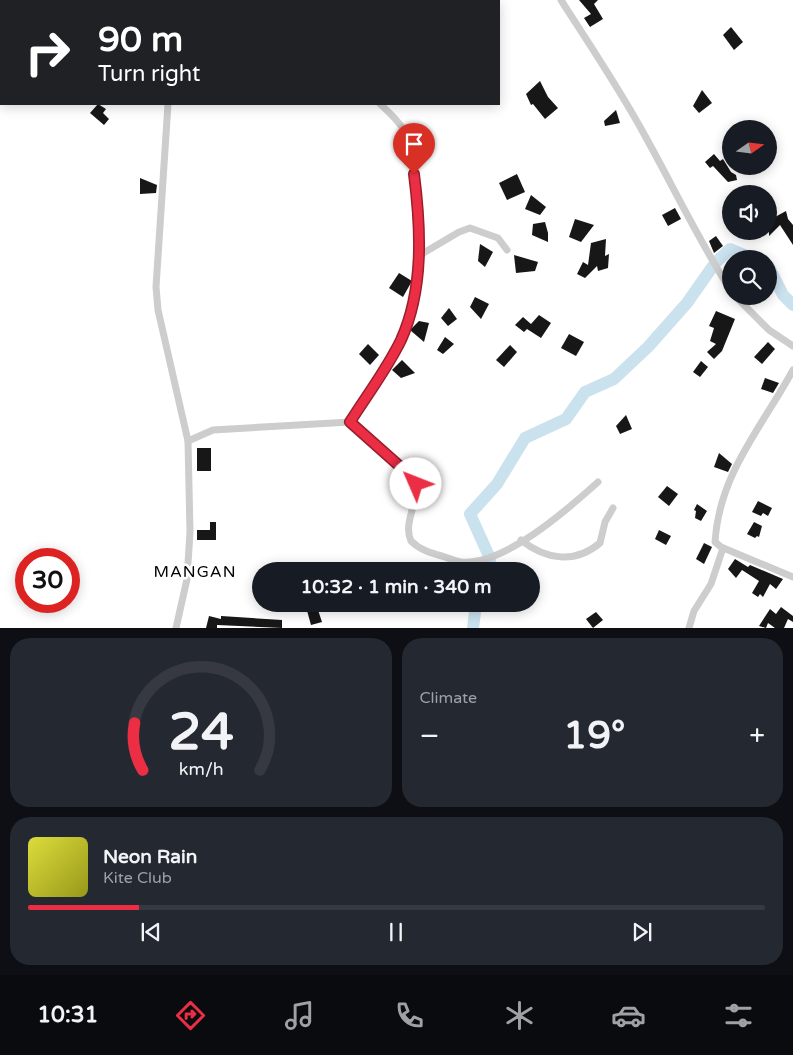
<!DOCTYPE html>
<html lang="en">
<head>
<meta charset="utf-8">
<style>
  body { margin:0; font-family:"Varela Round",sans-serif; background:#242831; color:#f1f3f6; height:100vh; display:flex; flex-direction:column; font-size:19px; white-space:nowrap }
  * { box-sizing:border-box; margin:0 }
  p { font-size:16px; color:#9ea1a6 }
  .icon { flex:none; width:28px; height:28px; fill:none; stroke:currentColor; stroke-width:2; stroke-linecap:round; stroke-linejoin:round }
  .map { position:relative; height:628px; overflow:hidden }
  .side { display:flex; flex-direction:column; gap:10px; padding:10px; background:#0d0f14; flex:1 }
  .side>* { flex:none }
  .banner { position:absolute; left:0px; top:0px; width:500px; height:105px; box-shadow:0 2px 12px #0003; background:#202124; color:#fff; overflow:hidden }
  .needle { width:32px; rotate:76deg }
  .controls { position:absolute; left:722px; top:120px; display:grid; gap:10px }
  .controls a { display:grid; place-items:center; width:55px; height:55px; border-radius:50%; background:#171b24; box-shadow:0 2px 12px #0003; font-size:25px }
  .speed { position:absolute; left:15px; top:548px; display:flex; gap:10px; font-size:25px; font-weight:700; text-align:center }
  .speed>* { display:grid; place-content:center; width:65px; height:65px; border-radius:50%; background:#171b24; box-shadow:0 2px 12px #0003; line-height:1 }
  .speed .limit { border:8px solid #d22; background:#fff; color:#111 }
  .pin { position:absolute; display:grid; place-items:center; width:42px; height:42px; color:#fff; margin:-51px -21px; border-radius:50% 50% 50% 0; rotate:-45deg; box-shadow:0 0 5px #0007 }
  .pin .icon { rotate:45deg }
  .me { position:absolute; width:55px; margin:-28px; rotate:314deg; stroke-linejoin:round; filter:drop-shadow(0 0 4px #0008) }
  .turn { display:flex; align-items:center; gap:18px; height:105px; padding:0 15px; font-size:22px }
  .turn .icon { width:65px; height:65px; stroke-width:2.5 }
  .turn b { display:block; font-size:35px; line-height:42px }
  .big { font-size:38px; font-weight:700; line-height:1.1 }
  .side .widget { flex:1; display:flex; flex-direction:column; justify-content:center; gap:8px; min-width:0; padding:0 18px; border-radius:20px; background:#242831 }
  .side .dial { align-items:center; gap:0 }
  .dial svg { height:130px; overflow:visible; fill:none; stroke:#363941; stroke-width:7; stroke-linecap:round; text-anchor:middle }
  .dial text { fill:#f1f3f6; stroke:none }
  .song { display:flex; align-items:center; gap:15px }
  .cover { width:60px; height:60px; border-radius:8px; background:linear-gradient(135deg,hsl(60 70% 55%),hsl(60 70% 35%)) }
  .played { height:5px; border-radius:2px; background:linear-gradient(90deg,#eb2e44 15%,#363941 15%) }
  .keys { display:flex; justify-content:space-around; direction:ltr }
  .heat { display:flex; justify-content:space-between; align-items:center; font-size:28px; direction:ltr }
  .side .tiles { flex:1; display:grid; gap:10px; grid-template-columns:1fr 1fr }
  .widget:last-child { grid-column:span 2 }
  .trip { position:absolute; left:252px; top:562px; width:288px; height:50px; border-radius:25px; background:#171b24; box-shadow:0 2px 12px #0003; font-weight:700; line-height:50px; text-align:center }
  .menu { display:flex; height:80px; justify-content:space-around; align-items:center; background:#090b0e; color:#9ea1a6 }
  .menu .icon { width:35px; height:35px }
  .menu .selected { color:#eb2e44 }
  .menu b { font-size:22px; color:#f1f3f6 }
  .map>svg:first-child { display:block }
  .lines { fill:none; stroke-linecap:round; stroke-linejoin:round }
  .river { stroke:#cae1ee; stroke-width:12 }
  .building { fill:#171717 }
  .minor { stroke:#cdcdcd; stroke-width:7 }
  .route-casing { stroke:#991e2c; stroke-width:12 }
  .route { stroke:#eb2e44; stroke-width:9 }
  .labels { text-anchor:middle; stroke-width:5; stroke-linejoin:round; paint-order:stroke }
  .quarter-label { font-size:16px; letter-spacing:1px; fill:#000; stroke:#fff }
</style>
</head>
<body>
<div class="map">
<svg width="793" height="628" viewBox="0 0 793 628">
  <rect width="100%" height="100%" fill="#fff"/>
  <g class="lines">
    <g class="river">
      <polyline points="715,263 730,249 754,259"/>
      <polyline points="769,267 783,295 793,305"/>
      <polyline points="489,556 470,514 497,484 525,438 566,419 585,392 614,379 648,347 687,303 713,266"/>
      <polyline points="486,571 490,560"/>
      <polyline points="473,628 476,604"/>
    </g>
  </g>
  <g class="building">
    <polygon points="579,0 598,0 594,4 603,19 590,27 584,18 591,14"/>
    <polygon points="731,27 743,42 734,50 723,35"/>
    <polygon points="540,81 548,97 558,108 545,119 533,104 531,105 526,94"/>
    <polygon points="702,90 712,103 699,113 693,106"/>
    <polygon points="98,104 106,109 103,113 109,119 104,125 90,113"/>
    <polygon points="616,110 620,123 605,126 604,121"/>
    <polygon points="714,154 720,161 723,159 731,172 736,175 737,180 728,182 713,166 710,168 705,162"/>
    <polygon points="517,174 525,192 507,200 499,183"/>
    <polygon points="140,178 157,185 156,193 140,194"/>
    <polygon points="531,195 546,207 540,215 525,209"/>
    <polygon points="675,208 681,219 668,226 662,215"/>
    <polygon points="769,210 775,217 786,211 788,219 793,225 793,245 780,225 769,236"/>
    <polygon points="575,219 594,225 581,242 569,237"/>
    <polygon points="545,222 548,233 548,242 532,235 533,224"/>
    <polygon points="716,236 723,246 714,253 709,241"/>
    <polygon points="606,239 605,256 609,254 608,268 598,271 597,266 585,278 577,274 583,262 588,265 591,243"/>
    <polygon points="480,244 493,252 485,267 478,261"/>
    <polygon points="514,255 538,262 535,271 516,273"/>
    <polygon points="399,273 412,281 403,297 389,288"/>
    <polygon points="475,297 489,304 481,319 470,307"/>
    <polygon points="449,308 457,319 448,326 441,318"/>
    <polygon points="716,311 735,319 722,351 714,359 707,352 716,344 710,341 714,328 709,326"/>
    <polygon points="539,315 551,323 541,338 527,329 524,332 515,325 523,317 531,324"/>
    <polygon points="419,321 429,323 424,342 410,330"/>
    <polygon points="569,334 584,342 576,356 561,348"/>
    <polygon points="445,337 454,344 443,354 437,350"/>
    <polygon points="768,342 775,349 762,364 754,357"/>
    <polygon points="368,344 379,355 370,365 359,354"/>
    <polygon points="510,345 517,352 504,367 496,360"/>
    <polygon points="402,360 415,373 401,378 392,370"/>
    <polygon points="701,361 708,367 700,377 693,372"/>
    <polygon points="765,378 779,383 773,393 761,389"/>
    <polygon points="626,415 632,429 620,434 616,426"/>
    <rect x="197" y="448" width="14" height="23"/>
    <polygon points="719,453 732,464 728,472 714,467"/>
    <polygon points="667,486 678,494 669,506 658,497"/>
    <polygon points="758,501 772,508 768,516 763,513 761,516 752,512"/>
    <polygon points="697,504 707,511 701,521 695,518 696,511 694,510"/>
    <polygon points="210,522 216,522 216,540 197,540 197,530 210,530"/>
    <polygon points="754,522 762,526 759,537 757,536 755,538 747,534"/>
    <polygon points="659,530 671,536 666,545 655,539"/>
    <polygon points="704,543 712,547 704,564 696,559"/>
    <polygon points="735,559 748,567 750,565 783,579 776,589 770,584 763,597 760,594 758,597 752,593 759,581 742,570 736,578 728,569"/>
    <polygon points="316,604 322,622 311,625 306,607"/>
    <polygon points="781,607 793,616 793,622 788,619 784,628 775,628 768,623 766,628 759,626 770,609 776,614"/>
    <polygon points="596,612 603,620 593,628 586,619"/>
    <polygon points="209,616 221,619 221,616 282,620 282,628 217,625 217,628 206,628"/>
  </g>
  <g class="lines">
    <g class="minor">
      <polyline points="180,0 182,1"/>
      <path d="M561 0C589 44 619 88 644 134 673 186 699 241 731 291"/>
      <polyline points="129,1 132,0"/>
      <polyline points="0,55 1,55"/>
      <polyline points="168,104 156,287 158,310 188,441 190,532 187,579 176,628"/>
      <polyline points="420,255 459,232 470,228 498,238 507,250"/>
      <polyline points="735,296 769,330 793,346"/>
      <path d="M793 370C762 427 719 474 715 542L721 547 793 577"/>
      <path d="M350 422 415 480C421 500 402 522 411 541 420 550 431 553 442 556 448 558 455 561 461 562 504 566 568 509 598 482"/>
      <path d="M188 441 213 430 350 422C366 395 386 369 400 341 425 290 422 228 414 173 412 159 411 144 405 132 399 121 389 112 380 104"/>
      <path d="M521 540C546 560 575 564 600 543L605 522 613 508"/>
      <polyline points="689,628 694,611 711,584 723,548"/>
    </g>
  </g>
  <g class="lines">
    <g class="route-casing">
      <path id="route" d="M414 174C421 229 424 289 401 340 387 369 367 395 350 422L413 478 416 484"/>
    </g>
    <use href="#route" class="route"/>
  </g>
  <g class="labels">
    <g class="quarter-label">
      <text x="195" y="577">MANGAN</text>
    </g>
  </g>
</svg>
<div class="controls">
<a><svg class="needle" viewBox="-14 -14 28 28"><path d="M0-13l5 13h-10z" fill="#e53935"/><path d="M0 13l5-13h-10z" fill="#9ea1a6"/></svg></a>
<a><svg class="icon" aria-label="sound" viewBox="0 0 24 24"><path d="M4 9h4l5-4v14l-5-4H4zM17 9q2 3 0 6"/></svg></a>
<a><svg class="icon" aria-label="search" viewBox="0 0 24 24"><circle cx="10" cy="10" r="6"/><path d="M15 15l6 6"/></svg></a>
</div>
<div class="speed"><div class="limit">30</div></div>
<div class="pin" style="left:414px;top:174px;background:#d93025"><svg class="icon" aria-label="arrive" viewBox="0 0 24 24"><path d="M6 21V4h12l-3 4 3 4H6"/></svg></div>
<svg class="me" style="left:416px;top:484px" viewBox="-20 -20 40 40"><circle r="19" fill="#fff"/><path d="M0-13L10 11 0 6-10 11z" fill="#eb2e44"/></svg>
<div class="trip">10:32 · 1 min · 340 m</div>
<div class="banner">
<div class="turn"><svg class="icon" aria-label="right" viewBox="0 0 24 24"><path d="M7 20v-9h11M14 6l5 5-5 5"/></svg><div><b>90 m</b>Turn right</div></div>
</div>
</div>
<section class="side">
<div class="tiles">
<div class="widget dial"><svg viewBox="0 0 100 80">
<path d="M14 69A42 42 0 1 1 86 69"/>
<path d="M14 69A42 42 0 0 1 9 40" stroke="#eb2e44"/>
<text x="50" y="56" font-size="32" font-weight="700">24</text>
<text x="50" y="72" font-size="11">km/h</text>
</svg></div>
<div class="widget"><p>Climate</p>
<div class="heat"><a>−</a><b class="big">19°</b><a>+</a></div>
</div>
<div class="widget">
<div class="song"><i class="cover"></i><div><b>Neon Rain</b><p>Kite Club</p></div></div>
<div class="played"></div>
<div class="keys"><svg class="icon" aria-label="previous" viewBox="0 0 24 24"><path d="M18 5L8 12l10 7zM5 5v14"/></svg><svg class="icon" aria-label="pause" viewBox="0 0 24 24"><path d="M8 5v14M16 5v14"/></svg><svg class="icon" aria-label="next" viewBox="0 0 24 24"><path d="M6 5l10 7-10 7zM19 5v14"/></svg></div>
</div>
</div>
</section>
<nav class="menu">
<b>10:31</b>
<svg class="icon selected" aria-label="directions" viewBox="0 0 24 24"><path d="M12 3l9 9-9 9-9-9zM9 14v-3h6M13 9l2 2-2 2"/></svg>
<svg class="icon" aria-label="music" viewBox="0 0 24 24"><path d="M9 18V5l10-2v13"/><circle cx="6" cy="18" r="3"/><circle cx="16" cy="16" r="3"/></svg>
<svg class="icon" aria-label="phone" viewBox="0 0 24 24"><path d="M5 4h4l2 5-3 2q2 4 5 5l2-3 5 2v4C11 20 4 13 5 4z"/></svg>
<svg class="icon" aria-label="climate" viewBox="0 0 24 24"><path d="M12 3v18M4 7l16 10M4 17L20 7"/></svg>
<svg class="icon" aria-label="car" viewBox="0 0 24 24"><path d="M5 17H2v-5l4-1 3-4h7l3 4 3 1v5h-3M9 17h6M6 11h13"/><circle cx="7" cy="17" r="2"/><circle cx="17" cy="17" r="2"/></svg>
<svg class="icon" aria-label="filters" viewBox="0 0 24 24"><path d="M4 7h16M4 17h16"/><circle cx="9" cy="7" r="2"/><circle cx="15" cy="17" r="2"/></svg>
</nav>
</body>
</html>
